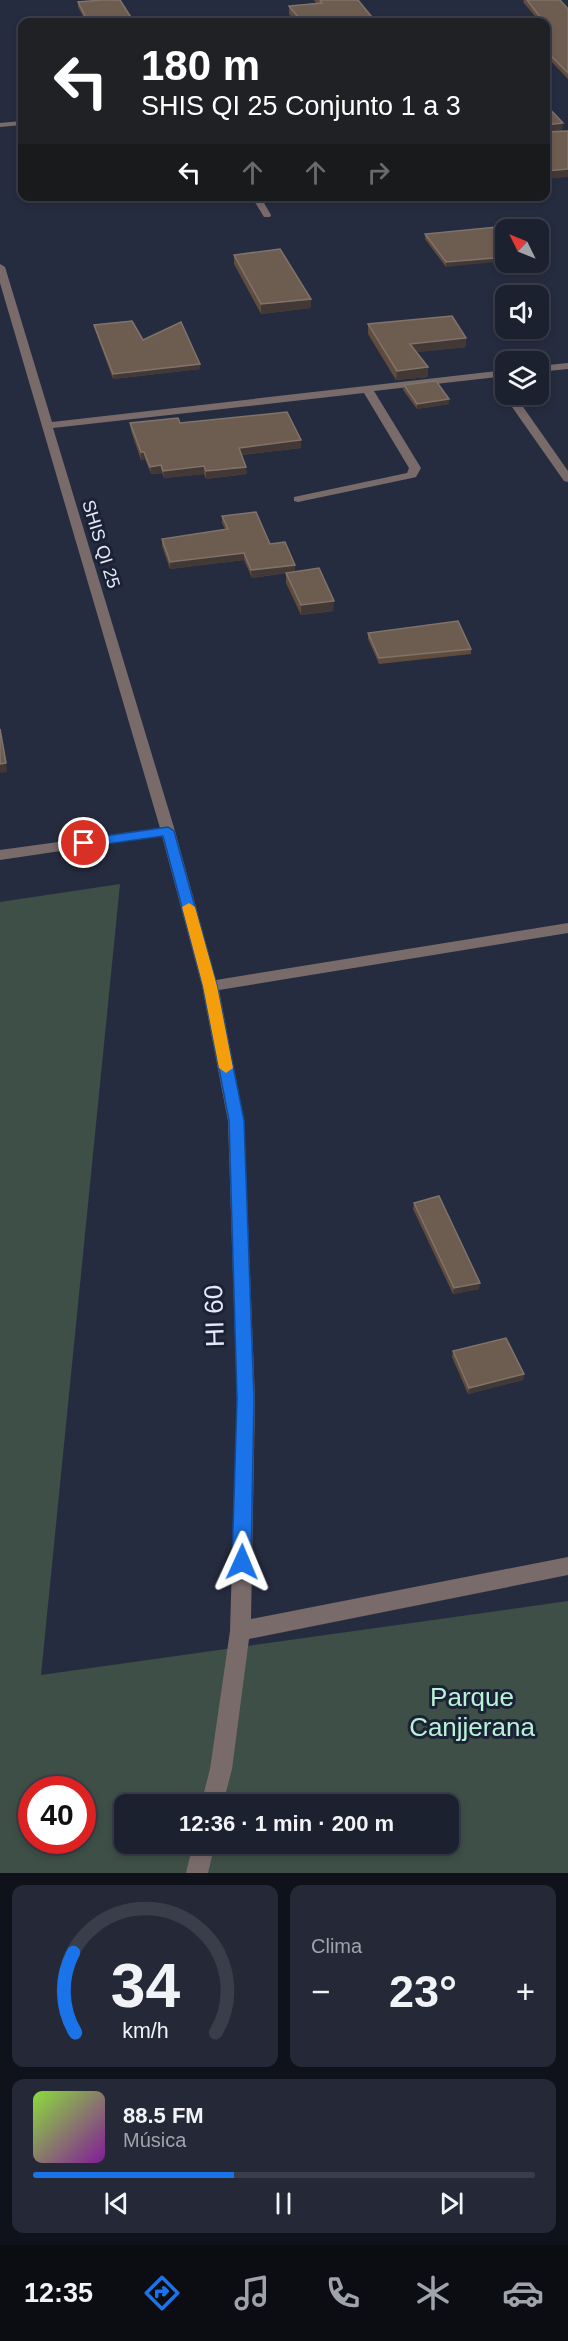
<!DOCTYPE html>
<html lang="pt">
<head>
<meta charset="utf-8">
<style>
  body { margin:0; font-family:Helvetica,sans-serif; background:#252937; color:#f1f3f6; height:100vh; display:flex; flex-direction:column; font-size:22px; white-space:nowrap }
  * { box-sizing:border-box; margin:0 }
  p { font-size:20px; color:#a0a3aa }
  .icon { flex:none; width:33px; height:33px; fill:none; stroke:currentColor; stroke-width:2; stroke-linecap:round; stroke-linejoin:round }
  .map { position:relative; height:1873px; overflow:hidden }
  .sheet { display:flex; flex-direction:column; gap:12px; padding:12px; background:#0f121a; flex:1 }
  .sheet>* { flex:none }
  .guide { position:absolute; left:18px; top:18px; width:532px; height:183px; border-radius:12px; box-shadow:0 3px 9px #0003,0 0 0 2px #3a3e4b; background:#202124; color:#fff; overflow:hidden }
  .needle { width:39px; rotate:313deg }
  .tools { position:absolute; left:495px; top:219px; display:grid; gap:12px }
  .tools a { display:grid; place-items:center; width:54px; height:54px; border-radius:12px; background:#1c212f; box-shadow:0 3px 9px #0003,0 0 0 2px #3a3e4b; font-size:30px }
  .speed { position:absolute; left:18px; top:1776px; display:flex; gap:12px; font-size:30px; font-weight:700; text-align:center }
  .speed>* { display:grid; place-content:center; width:78px; height:78px; border-radius:50%; background:#1c212f; box-shadow:0 3px 9px #0003,0 0 0 2px #3a3e4b; line-height:1 }
  .speed .limit { border:9px solid #d22; background:#fff; color:#111 }
  .pin { position:absolute; display:grid; place-items:center; width:51px; height:51px; color:#fff; margin:-26px; border:3px solid #fff; border-radius:50%; box-shadow:0 2px 6px #0007 }
  .me { position:absolute; width:66px; margin:-33px; rotate:1deg; stroke-linejoin:round; filter:drop-shadow(0 0 4px #0008) }
  .turn { display:flex; align-items:center; gap:21px; height:126px; padding:0 24px; font-size:27px }
  .turn .icon { width:78px; height:78px; stroke-width:2.5 }
  .turn b { display:block; font-size:42px; line-height:51px }
  .lanes { display:flex; align-items:center; height:57px; padding:0 24px; background:#0003; justify-content:center; gap:30px; direction:ltr }
  .lanes .off { opacity:.35 }
  .big { font-size:45px; font-weight:700; line-height:1.1 }
  .sheet .card { flex:1; display:flex; flex-direction:column; justify-content:center; gap:9px; min-width:0; padding:0 21px; border-radius:12px; background:#252937 }
  .sheet .dial { align-items:center; gap:0 }
  .dial svg { height:156px; overflow:visible; fill:none; stroke:#3a3e4b; stroke-width:7; stroke-linecap:round; text-anchor:middle }
  .dial text { fill:#f1f3f6; stroke:none }
  .song { display:flex; align-items:center; gap:18px }
  .cover { width:72px; height:72px; border-radius:9px; background:linear-gradient(135deg,hsl(90 70% 55%),hsl(290 70% 35%)) }
  .played { height:6px; border-radius:3px; background:linear-gradient(90deg,#1a73e8 40%,#3a3e4b 40%) }
  .keys { display:flex; justify-content:space-around; direction:ltr }
  .heat { display:flex; justify-content:space-between; align-items:center; font-size:33px; direction:ltr }
  .sheet .tiles { flex:1; display:grid; gap:12px; grid-template-columns:1fr 1fr }
  .card:last-child { grid-column:span 2 }
  .trip { position:absolute; left:114px; top:1794px; width:345px; height:60px; border-radius:12px; background:#1c212f; box-shadow:0 3px 9px #0003,0 0 0 2px #3a3e4b; font-weight:700; line-height:60px; text-align:center }
  .dock { display:flex; height:96px; justify-content:space-around; align-items:center; background:#0b0d13; color:#a0a3aa }
  .dock .icon { width:42px; height:42px }
  .dock .on { color:#1a73e8 }
  .dock b { font-size:27px; color:#f1f3f6 }
  .map>svg:first-child { display:block }
  .green { fill:#3d4f46; fill-rule:evenodd }
  .lines { fill:none; stroke-linecap:round; stroke-linejoin:round }
  .path { stroke:#6d7283; stroke-width:2; stroke-dasharray:2 1.5; stroke-linecap:butt }
  .minor { fill:#7a6b6b; fill-rule:evenodd }
  .wall { fill:#5f4c3c }
  .shaded-wall { fill:#423835 }
  .building { fill:#6d5d50; stroke:#80736a; stroke-width:1.5 }
  .route { fill:#1a73e8; stroke:#114b97; stroke-width:1.5 }
  .slow { fill:#f59e0b }
  .labels { text-anchor:middle; stroke-width:6; stroke-linejoin:round; paint-order:stroke }
  .far-street-label { font-size:18px; fill:#e4e9f6; stroke:#1c2235 }
  .near-street-label { font-size:26px; fill:#e4e9f6; stroke:#1c2235 }
  .near-park-label { font-size:26px; fill:#b8f2d7; stroke:#1c2235 }
</style>
</head>
<body>
<div class="map">
<svg width="568" height="1873" viewBox="0 0 568 1873">
  <rect width="100%" height="100%" fill="#262c3f"/>
  <path class="green" d="M120 884 41 1675 568 1601V1873H0V902ZM32 1790H82V1840H32ZM124 1804H448V1844H124Z"/>
  <g class="lines">
    <polyline class="path" points="519,196 522,200"/>
    <g class="minor">
      <polygon points="22,121 22,125 0,127 0,123"/>
      <polygon points="251,196 260,196 271,215 270,217 264,217"/>
      <polygon points="0,264 5,267 52,422 506,370 506,376 374,391 421,468 416,477 412,478 298,502 294,501 294,497 407,473 409,468 364,393 53,428 175,831 216,980 568,923 568,933 219,990 244,1121 255,1399 251,1619 568,1557 568,1575 249,1639 232,1769 223,1804 201,1804 210,1769 230,1631 237,1399 228,1121 202,986 162,836 0,860 0,850 160,828 0,283"/>
      <polygon points="568,363 568,369 538,372 538,366"/>
      <polygon points="504,392 506,394 514,394 568,471 568,482 564,481 503,394"/>
      <polygon points="193,1844 215,1844 208,1873 186,1873"/>
    </g>
  </g>
  <g class="wall">
    <polygon points="314,0 358,0 376,22 295,22 289,14 289,6 316,3"/>
    <polygon points="524,0 560,0 568,9 568,79 546,56 546,22 540,22 523,2"/>
    <polygon points="78,2 134,22 86,22 78,7"/>
    <polygon points="509,230 446,267 425,239 425,234"/>
    <polygon points="234,255 311,299 311,308 261,314 234,264"/>
    <polygon points="368,324 466,347 417,352 428,367 428,377 396,380 368,334"/>
    <polygon points="94,325 143,340 200,364 200,369 113,379 95,330"/>
    <polygon points="404,385 449,399 449,404 417,409 403,390"/>
    <polygon points="130,423 180,423 301,440 301,448 242,455 247,474 206,479 204,474 164,478 162,473 151,474 145,459 141,460 131,431"/>
    <polygon points="222,516 270,544 295,572 333,611 301,615 286,583 286,573 252,578 244,560 170,569 162,546 162,539 225,529 222,523"/>
    <polygon points="368,633 471,649 471,654 379,664 368,639"/>
    <polygon points="414,1203 479,1289 453,1294 413,1209"/>
    <polygon points="453,1351 524,1374 523,1380 468,1394 452,1357"/>
  </g>
  <g class="shaded-wall">
    <polygon points="563,123 562,131 546,133 546,125"/>
    <polygon points="568,169 568,177 546,179 546,171"/>
    <polygon points="139,196 196,196 139,202"/>
    <polygon points="506,257 506,261 446,267 446,262"/>
    <polygon points="311,299 311,308 261,314 261,304"/>
    <polygon points="466,338 466,347 410,353 410,344"/>
    <polygon points="200,364 200,369 113,379 113,374"/>
    <polygon points="428,367 428,377 396,380 397,371"/>
    <polygon points="449,399 449,404 417,409 417,404"/>
    <polygon points="301,440 301,448 239,455 239,448"/>
    <polygon points="141,452 144,452 145,459 141,460"/>
    <polygon points="161,465 162,473 151,474 150,467"/>
    <polygon points="204,466 204,474 164,478 163,471"/>
    <polygon points="246,467 247,474 206,479 206,471"/>
    <polygon points="244,553 244,560 170,569 170,562"/>
    <polygon points="295,565 295,572 252,578 251,570"/>
    <polygon points="334,601 333,611 301,615 301,605"/>
    <polygon points="6,763 7,772 0,773 0,764"/>
    <polygon points="480,1283 479,1289 453,1294 454,1288"/>
    <polygon points="524,1374 523,1380 468,1394 469,1388"/>
  </g>
  <g class="building">
    <polygon points="101,0 120,0 134,22 88,22 78,2"/>
    <polygon points="320,0 358,0 376,22 302,22 289,6 322,3"/>
    <polygon points="527,0 560,0 568,9 568,73 546,51 546,27 548,27"/>
    <polygon points="546,105 563,123 546,125"/>
    <polygon points="568,131 568,169 546,171 546,132"/>
    <polygon points="507,226 509,230 506,230 506,257 446,262 425,234"/>
    <polygon points="280,249 311,299 261,304 234,255"/>
    <polygon points="452,316 466,338 410,344 428,367 397,371 368,324"/>
    <polygon points="132,321 143,340 181,322 200,364 113,374 94,325"/>
    <polygon points="436,381 449,399 417,404 404,385"/>
    <polygon points="287,412 301,440 239,448 246,467 206,471 204,466 163,471 161,465 150,467 144,452 141,452 130,423 178,418 180,423"/>
    <polygon points="256,512 270,544 285,542 295,565 251,570 244,553 170,562 162,539 228,529 222,516"/>
    <polygon points="319,568 334,601 301,605 286,573"/>
    <polygon points="458,621 471,649 379,658 368,633"/>
    <polygon points="0,729 6,763 0,764"/>
    <polygon points="439,1196 480,1283 454,1288 414,1203"/>
    <polygon points="506,1338 524,1374 469,1388 453,1351"/>
  </g>
  <polygon class="route" points="168,827 174,831 217,986 244,1120 254,1399 251,1562 248,1568 242,1570 235,1568 232,1562 237,1399 229,1120 203,986 163,836 84,847 77,843 84,839"/>
  <polygon class="slow" points="189,903 195,907 217,986 233,1068 226,1073 219,1068 203,986 182,907"/>
  <g class="labels">
    <g class="far-street-label">
      <text transform="translate(101 544) rotate(73)" y="6">SHIS QI 25</text>
    </g>
    <g class="near-street-label">
      <text transform="translate(214 1316) rotate(-92)" y="9">HI 60</text>
    </g>
    <g class="near-park-label">
      <text x="472" y="1706">Parque<tspan x="472" dy="30">Canjjerana</tspan></text>
    </g>
  </g>
</svg>
<div class="tools">
<a><svg class="needle" viewBox="-14 -14 28 28"><path d="M0-13l5 13h-10z" fill="#e53935"/><path d="M0 13l5-13h-10z" fill="#a0a3aa"/></svg></a>
<a><svg class="icon" aria-label="sound" viewBox="0 0 24 24"><path d="M4 9h4l5-4v14l-5-4H4zM17 9q2 3 0 6"/></svg></a>
<a><svg class="icon" aria-label="layers" viewBox="0 0 24 24"><path d="M12 4l9 5-9 5-9-5zM3 14l9 5 9-5"/></svg></a>
</div>
<div class="speed"><div class="limit">40</div></div>
<div class="pin" style="left:84px;top:843px;background:#d93025"><svg class="icon" aria-label="arrive" viewBox="0 0 24 24"><path d="M6 21V4h12l-3 4 3 4H6"/></svg></div>
<svg class="me" style="left:242px;top:1562px" viewBox="-20 -20 40 40"><path d="M0-17L14 15 0 8-14 15z" fill="#1a73e8" stroke="#fff" stroke-width="4"/></svg>
<div class="trip">12:36 · 1 min · 200 m</div>
<div class="guide">
<div class="turn"><svg class="icon" aria-label="left" viewBox="0 0 24 24"><path d="M17 20v-9H6M10 6l-5 5 5 5"/></svg><div><b>180 m</b>SHIS QI 25 Conjunto 1 a 3</div></div>
<div class="lanes"><svg class="icon" aria-label="left" viewBox="0 0 24 24"><path d="M17 20v-9H6M10 6l-5 5 5 5"/></svg><svg class="icon off" aria-label="ahead" viewBox="0 0 24 24"><path d="M12 20V5M6 11l6-6 6 6"/></svg><svg class="icon off" aria-label="ahead" viewBox="0 0 24 24"><path d="M12 20V5M6 11l6-6 6 6"/></svg><svg class="icon off" aria-label="right" viewBox="0 0 24 24"><path d="M7 20v-9h11M14 6l5 5-5 5"/></svg></div>
</div>
</div>
<section class="sheet">
<div class="tiles">
<div class="card dial"><svg viewBox="0 0 100 80">
<path d="M14 69A42 42 0 1 1 86 69"/>
<path d="M14 69A42 42 0 0 1 13 28" stroke="#1a73e8"/>
<text x="50" y="56" font-size="32" font-weight="700">34</text>
<text x="50" y="72" font-size="11">km/h</text>
</svg></div>
<div class="card"><p>Clima</p>
<div class="heat"><a>−</a><b class="big">23°</b><a>+</a></div>
</div>
<div class="card">
<div class="song"><i class="cover"></i><div><b>88.5 FM</b><p>Música</p></div></div>
<div class="played"></div>
<div class="keys"><svg class="icon" aria-label="previous" viewBox="0 0 24 24"><path d="M18 5L8 12l10 7zM5 5v14"/></svg><svg class="icon" aria-label="pause" viewBox="0 0 24 24"><path d="M8 5v14M16 5v14"/></svg><svg class="icon" aria-label="next" viewBox="0 0 24 24"><path d="M6 5l10 7-10 7zM19 5v14"/></svg></div>
</div>
</div>
</section>
<nav class="dock">
<b>12:35</b>
<svg class="icon on" aria-label="directions" viewBox="0 0 24 24"><path d="M12 3l9 9-9 9-9-9zM9 14v-3h6M13 9l2 2-2 2"/></svg>
<svg class="icon" aria-label="music" viewBox="0 0 24 24"><path d="M9 18V5l10-2v13"/><circle cx="6" cy="18" r="3"/><circle cx="16" cy="16" r="3"/></svg>
<svg class="icon" aria-label="phone" viewBox="0 0 24 24"><path d="M5 4h4l2 5-3 2q2 4 5 5l2-3 5 2v4C11 20 4 13 5 4z"/></svg>
<svg class="icon" aria-label="climate" viewBox="0 0 24 24"><path d="M12 3v18M4 7l16 10M4 17L20 7"/></svg>
<svg class="icon" aria-label="car" viewBox="0 0 24 24"><path d="M5 17H2v-5l4-1 3-4h7l3 4 3 1v5h-3M9 17h6M6 11h13"/><circle cx="7" cy="17" r="2"/><circle cx="17" cy="17" r="2"/></svg>
</nav>
</body>
</html>
